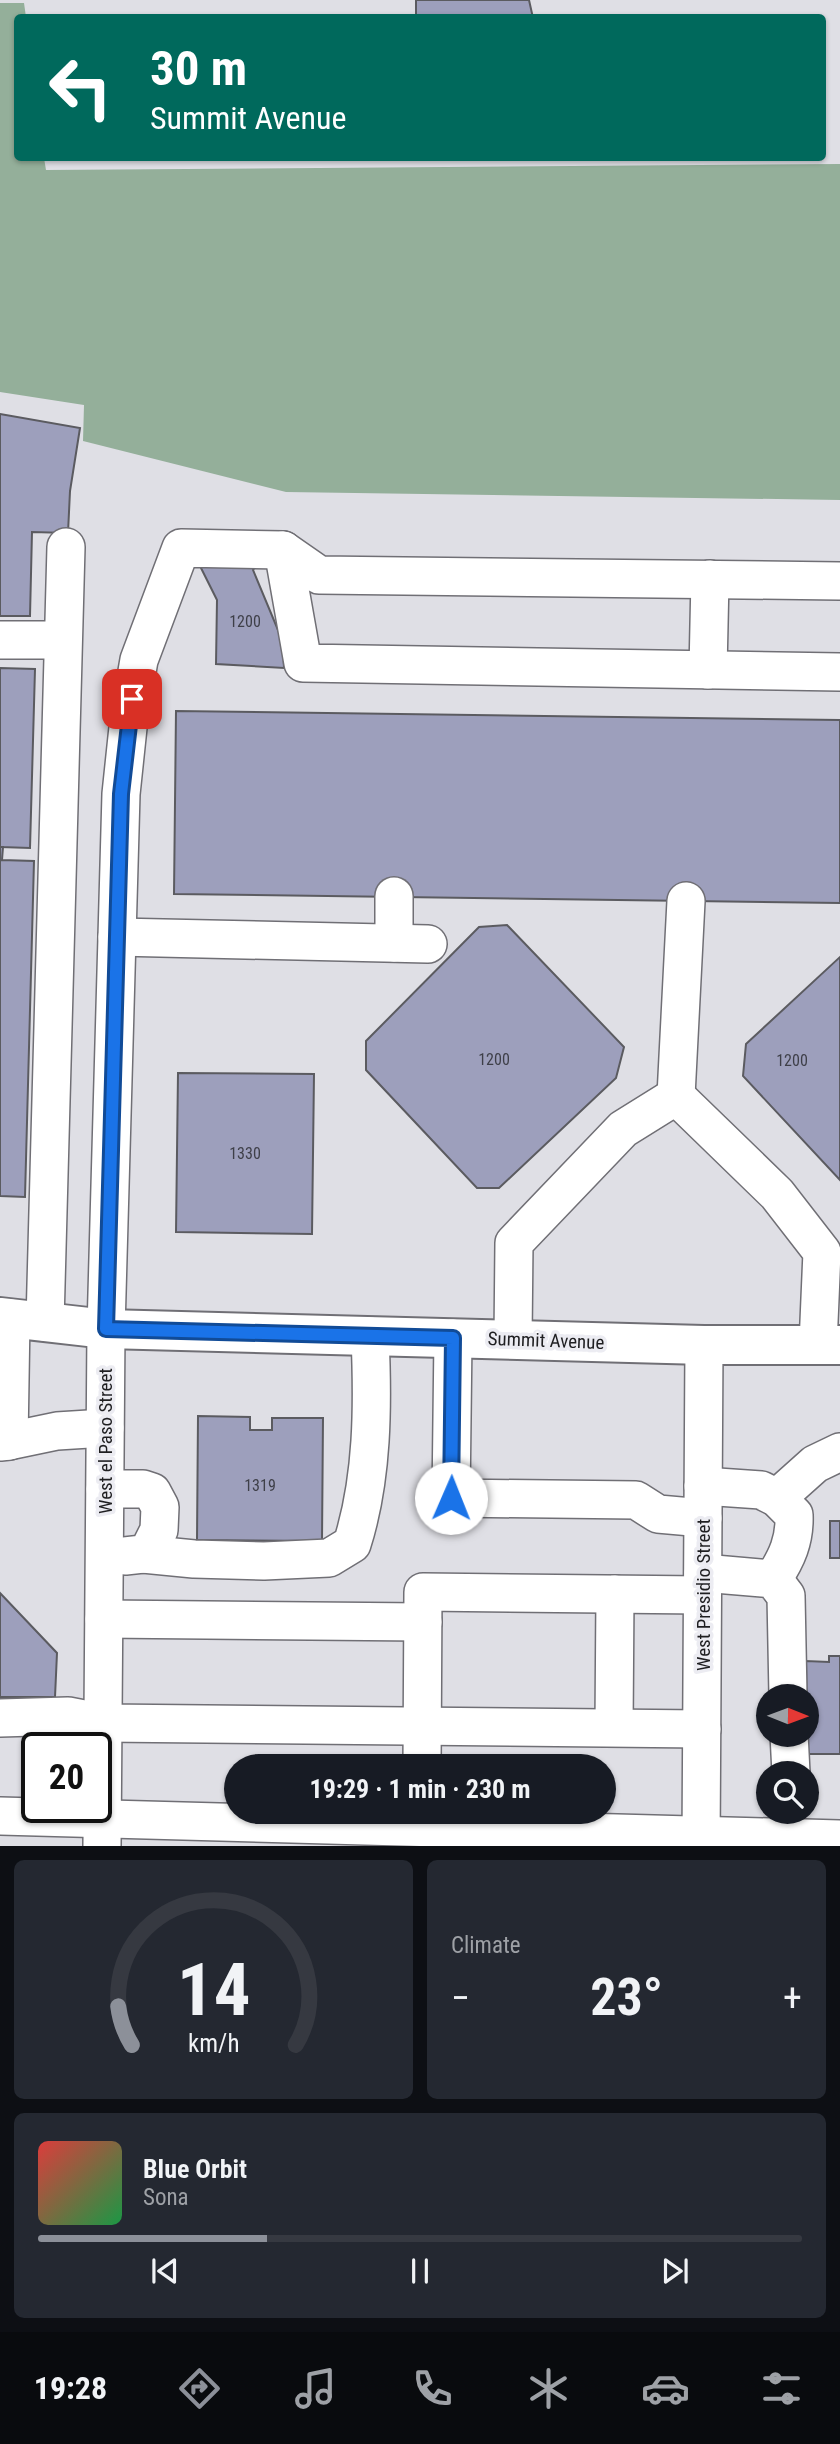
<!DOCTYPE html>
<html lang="en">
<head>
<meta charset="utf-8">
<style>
  body { margin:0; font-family:"Roboto Condensed",sans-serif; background:#242831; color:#f1f3f6; height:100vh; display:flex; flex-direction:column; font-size:26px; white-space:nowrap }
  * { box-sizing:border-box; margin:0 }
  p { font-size:23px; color:#9ea1a6 }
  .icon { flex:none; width:38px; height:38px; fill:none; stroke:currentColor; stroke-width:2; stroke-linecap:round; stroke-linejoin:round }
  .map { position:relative; height:1846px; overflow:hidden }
  .panel { display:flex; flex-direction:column; gap:14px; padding:14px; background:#0d0f14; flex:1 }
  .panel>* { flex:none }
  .guide { position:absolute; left:14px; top:14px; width:812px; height:147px; border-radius:7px; box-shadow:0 2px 5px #0004; background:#00695c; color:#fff; overflow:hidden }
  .needle { width:46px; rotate:91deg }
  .fabs { position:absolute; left:756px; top:1684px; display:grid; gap:14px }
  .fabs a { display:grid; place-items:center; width:63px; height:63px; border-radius:50%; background:#171b24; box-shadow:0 2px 5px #0004; font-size:35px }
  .speed { position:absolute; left:21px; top:1732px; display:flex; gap:14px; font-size:35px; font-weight:700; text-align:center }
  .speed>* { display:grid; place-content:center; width:91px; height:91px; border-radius:50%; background:#171b24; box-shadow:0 2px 5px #0004; line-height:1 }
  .speed .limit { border:4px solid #111; border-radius:10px; background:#fff; color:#111 }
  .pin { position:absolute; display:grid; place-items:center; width:60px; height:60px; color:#fff; margin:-30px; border-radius:14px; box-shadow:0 4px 10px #0006 }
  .me { position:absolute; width:77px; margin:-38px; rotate:1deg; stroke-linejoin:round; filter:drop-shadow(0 0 5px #0008) }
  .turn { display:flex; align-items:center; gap:24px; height:147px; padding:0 21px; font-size:32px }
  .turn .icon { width:91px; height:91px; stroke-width:2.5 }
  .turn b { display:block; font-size:49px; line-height:60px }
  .big { font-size:52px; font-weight:700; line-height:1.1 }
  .panel .card { flex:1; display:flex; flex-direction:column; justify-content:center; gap:10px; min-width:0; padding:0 24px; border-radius:10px; background:#242831 }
  .panel .dial { align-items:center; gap:0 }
  .dial svg { height:182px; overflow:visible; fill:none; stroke:#363941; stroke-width:7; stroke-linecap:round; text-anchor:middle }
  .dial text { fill:#f1f3f6; stroke:none }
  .song { display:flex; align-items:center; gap:21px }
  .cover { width:84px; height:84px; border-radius:10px; background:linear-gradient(135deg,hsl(0 70% 55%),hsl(140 70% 35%)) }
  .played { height:7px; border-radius:4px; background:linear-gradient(90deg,#8c9099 30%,#363941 30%) }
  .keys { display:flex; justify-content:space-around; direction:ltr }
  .heat { display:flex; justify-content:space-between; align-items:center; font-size:38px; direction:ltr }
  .panel .tiles { flex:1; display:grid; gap:14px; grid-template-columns:1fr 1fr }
  .card:last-child { grid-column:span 2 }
  .trip { position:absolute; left:224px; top:1754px; width:392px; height:70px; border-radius:35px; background:#171b24; box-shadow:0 2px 5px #0004; font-weight:700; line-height:70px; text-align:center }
  .menu { display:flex; height:112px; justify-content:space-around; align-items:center; background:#090b0e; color:#9ea1a6 }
  .menu .icon { width:49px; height:49px }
  .menu .on { color:#8c9099 }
  .menu b { font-size:32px; color:#f1f3f6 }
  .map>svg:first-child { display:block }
  .forest { fill:#94af9a }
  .building { fill:#9d9fbc; stroke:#5b5b60; stroke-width:2 }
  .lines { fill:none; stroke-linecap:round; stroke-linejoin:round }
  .minor-casing { stroke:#706f75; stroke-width:40 }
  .major-casing { stroke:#706f75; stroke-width:42 }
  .minor { stroke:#fff; stroke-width:37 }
  .major { stroke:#fff; stroke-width:38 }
  .route-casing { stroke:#114b97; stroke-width:18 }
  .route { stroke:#1a73e8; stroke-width:12 }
  .labels { text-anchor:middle; stroke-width:7; stroke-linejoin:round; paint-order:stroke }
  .number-label { font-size:16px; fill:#3e3f48 }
  .street-label { font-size:19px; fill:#1f1f21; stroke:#ececf2 }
</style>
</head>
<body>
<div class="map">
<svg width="840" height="1846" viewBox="0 0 840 1846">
  <rect width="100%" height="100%" fill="#dfdfe5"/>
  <polygon class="forest" points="0,3 24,3 26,17 18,18 18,158 44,158 46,170 840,164 840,500 286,492 83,441 84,405 0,392"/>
  <g class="building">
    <polygon points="416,0 529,0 533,18 416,18"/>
    <polygon points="0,414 80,428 70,491 68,533 32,532 30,616 0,616"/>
    <polygon points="199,564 256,566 253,570 283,642 284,668 216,664 217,600"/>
    <polygon points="0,668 35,669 30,848 0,847"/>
    <polygon points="176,711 840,720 840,903 174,894"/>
    <polygon points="0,847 3,847 2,860 34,861 25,1197 0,1196"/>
    <polygon points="507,925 624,1047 616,1078 499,1188 477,1188 366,1070 366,1041 479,927"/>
    <polygon points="840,957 840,1180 743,1076 746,1044"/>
    <polygon points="178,1073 314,1074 312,1234 176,1232"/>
    <polygon points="198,1416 250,1417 250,1430 272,1430 272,1418 323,1418 322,1541 197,1540"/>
    <rect x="830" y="1521" width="10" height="37"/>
    <polygon points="0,1593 57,1653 55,1697 0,1697"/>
    <polygon points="829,1656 840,1656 840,1754 804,1754 807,1734 806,1661 829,1662"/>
  </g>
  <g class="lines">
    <g class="minor-casing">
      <g id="minor">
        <polyline points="283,550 303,663 840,672"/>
        <polyline points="0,640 62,640"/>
        <polyline points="708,670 710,579"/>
        <polyline points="117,937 428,944"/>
        <polyline points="394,943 394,896"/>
        <polyline points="676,1096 686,901"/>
        <polyline points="45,1322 66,547"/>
        <polyline points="453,1338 451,1498 636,1500 658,1514 703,1518"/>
        <polyline points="513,1339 514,1243 623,1129 676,1096 777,1194 822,1252 818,1345"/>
        <polyline points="9,1441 57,1431 105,1428"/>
        <polyline points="0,1442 9,1441 11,1318"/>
        <path d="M703 1486 761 1490 777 1498 794 1515C795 1540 787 1558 773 1579"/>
        <polyline points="105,1489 143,1489 152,1492 160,1507 159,1530 150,1548 143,1554 125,1556"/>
        <polyline points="777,1498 815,1464 840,1452"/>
        <path d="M143 1554 194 1559 264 1561 329 1558 352 1544C373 1478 373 1405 370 1336"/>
        <polyline points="703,1573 773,1579 786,1596 788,1696"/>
        <polyline points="104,1619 423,1622"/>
        <polyline points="0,1718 68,1716 104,1723 702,1729"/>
        <polyline points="614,1727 615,1594"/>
        <polyline points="789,1734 791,1773"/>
        <polyline points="422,1766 423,1592 702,1595"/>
        <polyline points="0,1816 840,1839"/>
        <polyline points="102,1846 106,1329 121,794 129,718 139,660 181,548 283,550 319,575 840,581"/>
        <polyline points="701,1846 704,1345"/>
      </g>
    </g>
    <g class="major-casing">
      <polyline id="major" points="0,1317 106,1329 704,1345 840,1345"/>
    </g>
    <use href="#minor" class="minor"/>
    <use href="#major" class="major"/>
  </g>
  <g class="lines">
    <g class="route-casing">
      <polyline id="route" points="132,699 121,794 106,1329 453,1338 451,1498"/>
    </g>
    <use href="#route" class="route"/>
  </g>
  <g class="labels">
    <g class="number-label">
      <text x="245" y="627">1200</text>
      <text x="494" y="1065">1200</text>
      <text x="792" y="1066">1200</text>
      <text x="245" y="1159">1330</text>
      <text x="260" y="1491">1319</text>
    </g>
    <g class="street-label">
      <text transform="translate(546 1340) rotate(2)" y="7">Summit Avenue</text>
      <text transform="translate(105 1441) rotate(-90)" y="7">West el Paso Street</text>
      <text transform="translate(703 1595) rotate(-90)" y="7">West Presidio Street</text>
    </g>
  </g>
</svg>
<div class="fabs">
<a><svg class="needle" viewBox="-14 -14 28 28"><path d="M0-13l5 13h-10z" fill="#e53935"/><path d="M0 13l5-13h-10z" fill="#9ea1a6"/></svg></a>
<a><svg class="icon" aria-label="search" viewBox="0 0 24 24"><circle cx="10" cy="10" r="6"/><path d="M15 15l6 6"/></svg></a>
</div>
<div class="speed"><div class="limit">20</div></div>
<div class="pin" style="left:132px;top:699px;background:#d93025"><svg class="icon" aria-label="arrive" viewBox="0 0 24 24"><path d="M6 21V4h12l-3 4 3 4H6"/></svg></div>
<svg class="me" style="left:451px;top:1498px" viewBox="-20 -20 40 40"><circle r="19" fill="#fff"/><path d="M0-13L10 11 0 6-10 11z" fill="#1a73e8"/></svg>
<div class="trip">19:29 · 1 min · 230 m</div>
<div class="guide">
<div class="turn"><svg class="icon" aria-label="left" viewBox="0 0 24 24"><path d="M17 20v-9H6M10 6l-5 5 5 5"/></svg><div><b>30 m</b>Summit Avenue</div></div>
</div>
</div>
<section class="panel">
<div class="tiles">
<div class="card dial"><svg viewBox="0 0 100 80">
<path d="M14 69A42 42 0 1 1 86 69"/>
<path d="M14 69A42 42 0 0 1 8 52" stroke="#8c9099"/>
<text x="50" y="56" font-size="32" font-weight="700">14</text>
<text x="50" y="72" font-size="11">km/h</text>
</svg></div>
<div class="card"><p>Climate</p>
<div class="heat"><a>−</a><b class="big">23°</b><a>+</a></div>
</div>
<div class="card">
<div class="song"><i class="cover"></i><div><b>Blue Orbit</b><p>Sona</p></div></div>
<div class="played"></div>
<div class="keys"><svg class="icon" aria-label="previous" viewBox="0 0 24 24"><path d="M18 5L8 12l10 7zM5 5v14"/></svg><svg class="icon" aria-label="pause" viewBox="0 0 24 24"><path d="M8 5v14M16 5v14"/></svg><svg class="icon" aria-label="next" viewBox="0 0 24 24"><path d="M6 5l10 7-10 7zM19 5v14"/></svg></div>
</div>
</div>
</section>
<nav class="menu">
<b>19:28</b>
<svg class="icon on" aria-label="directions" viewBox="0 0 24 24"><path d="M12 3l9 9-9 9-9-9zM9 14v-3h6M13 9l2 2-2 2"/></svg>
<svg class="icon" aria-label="music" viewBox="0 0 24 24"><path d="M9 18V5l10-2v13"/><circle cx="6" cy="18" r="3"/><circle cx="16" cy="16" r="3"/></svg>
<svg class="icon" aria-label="phone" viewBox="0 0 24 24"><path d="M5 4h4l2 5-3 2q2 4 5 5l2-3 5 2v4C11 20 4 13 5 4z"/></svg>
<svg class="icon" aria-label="climate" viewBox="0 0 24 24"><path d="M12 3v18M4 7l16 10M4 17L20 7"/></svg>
<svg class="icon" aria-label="car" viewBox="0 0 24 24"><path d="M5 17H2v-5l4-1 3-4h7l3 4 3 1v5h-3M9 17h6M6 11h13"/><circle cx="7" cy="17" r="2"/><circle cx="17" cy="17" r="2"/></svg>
<svg class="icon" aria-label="filters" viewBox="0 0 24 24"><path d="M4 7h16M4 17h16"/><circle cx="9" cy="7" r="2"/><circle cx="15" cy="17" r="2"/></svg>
</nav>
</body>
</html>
